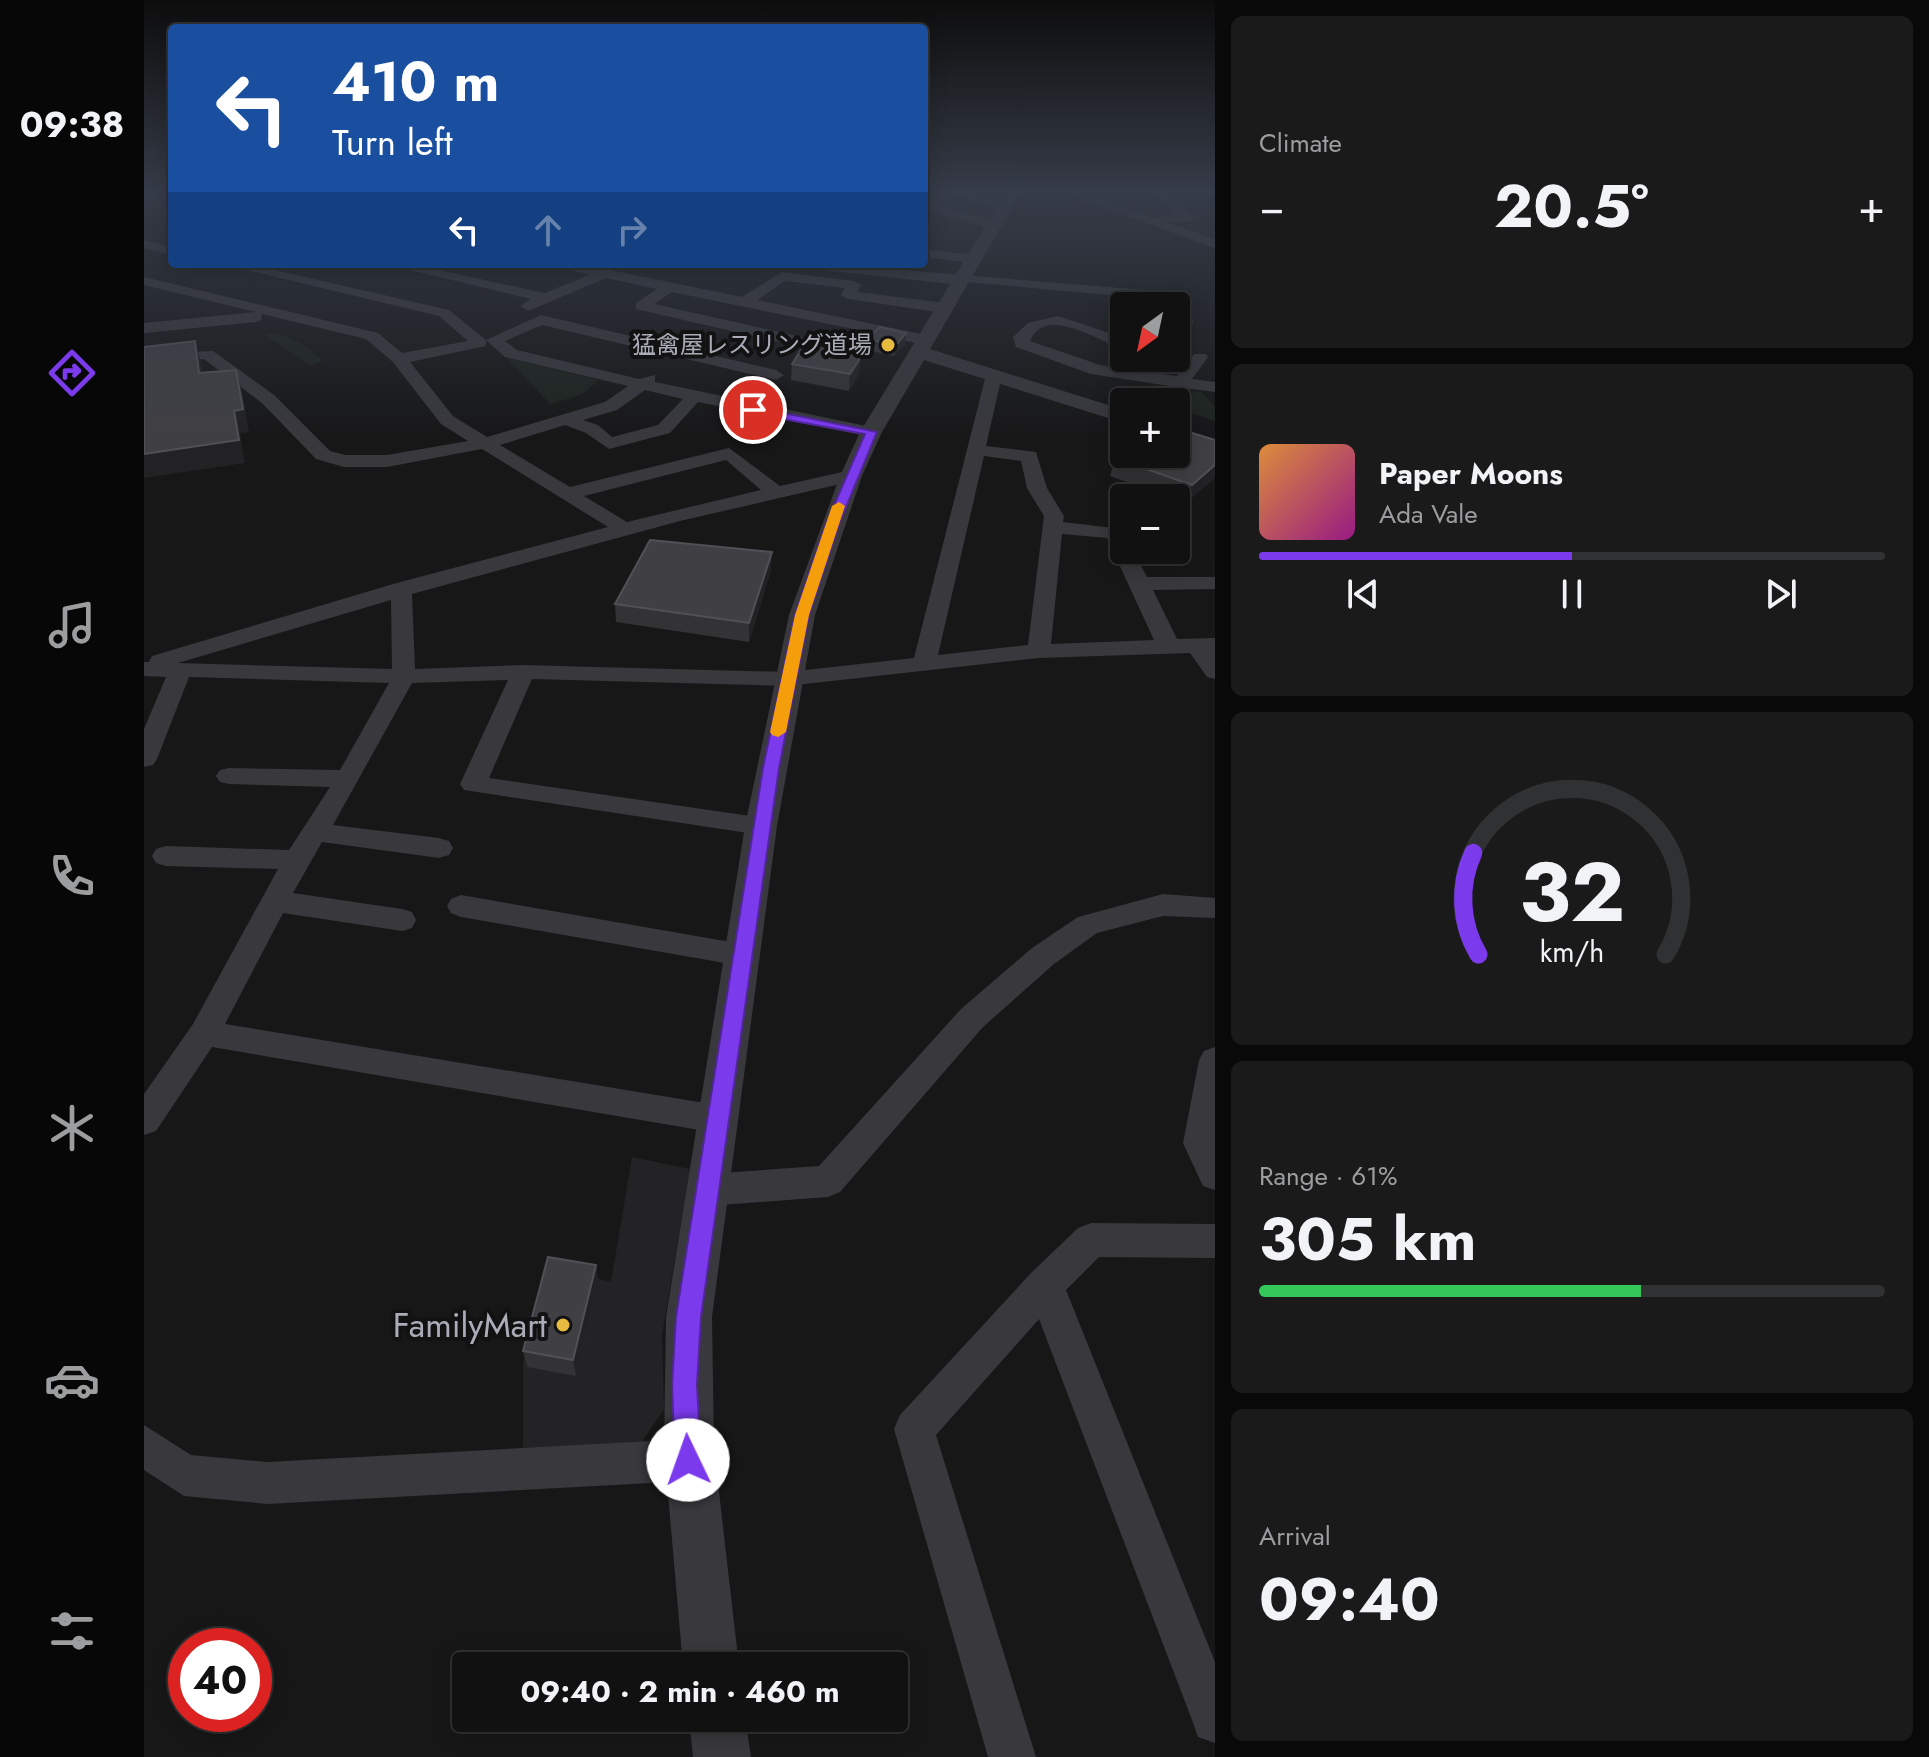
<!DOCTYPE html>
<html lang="en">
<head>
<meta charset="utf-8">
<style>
  body { margin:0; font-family:Jost,"Noto Sans JP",sans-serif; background:#1a1a1b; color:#f1f3f6; height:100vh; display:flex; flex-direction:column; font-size:30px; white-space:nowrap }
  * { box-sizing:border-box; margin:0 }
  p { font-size:26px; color:#9c9d9f }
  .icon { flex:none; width:44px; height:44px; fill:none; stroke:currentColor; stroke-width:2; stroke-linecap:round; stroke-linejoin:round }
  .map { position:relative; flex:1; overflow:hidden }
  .panel { display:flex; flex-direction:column; gap:16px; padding:16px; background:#09090a; width:714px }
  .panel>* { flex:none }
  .hud { position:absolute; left:24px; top:24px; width:760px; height:244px; border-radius:8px; box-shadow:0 4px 20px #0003,0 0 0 2px #303132; background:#1a4fa0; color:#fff; overflow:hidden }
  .needle { width:52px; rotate:213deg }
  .controls { position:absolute; left:966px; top:292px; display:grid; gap:16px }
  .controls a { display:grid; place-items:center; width:80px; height:80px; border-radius:8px; background:#111112; box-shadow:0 4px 20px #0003,0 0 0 2px #303132; font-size:40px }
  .speed { position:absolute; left:24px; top:1628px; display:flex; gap:16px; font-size:40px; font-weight:700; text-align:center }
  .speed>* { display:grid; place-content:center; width:104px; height:104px; border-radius:50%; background:#111112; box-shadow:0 4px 20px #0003,0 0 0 2px #303132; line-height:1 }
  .speed .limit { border:12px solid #d22; background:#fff; color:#111 }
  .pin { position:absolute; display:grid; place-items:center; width:68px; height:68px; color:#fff; margin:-34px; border:4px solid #fff; border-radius:50%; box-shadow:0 2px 8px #0007 }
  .me { position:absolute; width:88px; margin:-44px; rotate:357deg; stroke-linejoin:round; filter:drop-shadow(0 0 6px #0008) }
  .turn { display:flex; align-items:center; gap:28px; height:168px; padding:0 32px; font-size:36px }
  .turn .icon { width:104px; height:104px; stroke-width:2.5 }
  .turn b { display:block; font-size:56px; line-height:68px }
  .lanes { display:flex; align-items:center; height:76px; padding:0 32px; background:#0003; justify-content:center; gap:40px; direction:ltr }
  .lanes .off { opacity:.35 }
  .big { font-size:60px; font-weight:700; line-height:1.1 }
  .panel .tile { flex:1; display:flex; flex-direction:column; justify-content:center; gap:12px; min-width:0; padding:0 28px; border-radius:12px; background:#1a1a1b }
  .panel .dial { align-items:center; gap:0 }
  .dial svg { height:208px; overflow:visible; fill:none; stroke:#303132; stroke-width:7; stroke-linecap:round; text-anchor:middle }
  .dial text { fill:#f1f3f6; stroke:none }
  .song { display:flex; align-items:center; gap:24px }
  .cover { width:96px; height:96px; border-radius:12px; background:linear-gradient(135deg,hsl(30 70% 55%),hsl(310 70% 35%)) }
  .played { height:8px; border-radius:4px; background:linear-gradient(90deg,#7c3aed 50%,#303132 50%) }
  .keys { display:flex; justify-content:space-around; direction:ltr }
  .heat { display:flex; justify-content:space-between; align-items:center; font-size:44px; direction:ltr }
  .charge { height:12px; border-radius:6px; background:linear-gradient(90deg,#34c759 61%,#303132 0) }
  .trip { position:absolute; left:308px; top:1652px; width:456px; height:80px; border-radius:8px; background:#111112; box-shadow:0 4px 20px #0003,0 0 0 2px #303132; font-weight:700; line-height:80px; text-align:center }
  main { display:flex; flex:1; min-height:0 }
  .tab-bar { display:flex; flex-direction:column; width:144px; justify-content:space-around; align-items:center; background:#070707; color:#9c9d9f }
  .tab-bar .icon { width:56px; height:56px }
  .tab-bar .on { color:#7c3aed }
  .tab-bar b { font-size:36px; color:#f1f3f6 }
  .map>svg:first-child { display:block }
  .built { fill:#232325 }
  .green { fill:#1d231e }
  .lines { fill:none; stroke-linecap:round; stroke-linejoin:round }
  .minor { fill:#38383d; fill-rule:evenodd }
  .tertiary { fill:#38383d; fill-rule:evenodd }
  .wall { fill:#333336 }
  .shaded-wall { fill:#222224 }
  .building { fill:#404044; stroke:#505156; stroke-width:2 }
  .route { fill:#7c3aed; stroke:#51269a; stroke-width:2 }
  .slow { fill:#f59e0b }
  .poi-dot { fill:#e7ba40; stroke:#121213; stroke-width:3 }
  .labels { text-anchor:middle; stroke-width:8; stroke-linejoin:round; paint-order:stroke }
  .far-poi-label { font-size:24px; fill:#aaadb8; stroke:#121213; text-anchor:end }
  .near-poi-label { font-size:34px; fill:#aaadb8; stroke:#121213; text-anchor:end }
</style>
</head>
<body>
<main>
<nav class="tab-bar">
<b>09:38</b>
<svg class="icon on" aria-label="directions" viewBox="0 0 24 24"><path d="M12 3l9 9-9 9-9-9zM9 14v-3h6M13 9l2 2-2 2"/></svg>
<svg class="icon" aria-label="music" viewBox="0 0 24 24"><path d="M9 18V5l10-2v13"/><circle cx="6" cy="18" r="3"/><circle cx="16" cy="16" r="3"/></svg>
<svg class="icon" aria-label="phone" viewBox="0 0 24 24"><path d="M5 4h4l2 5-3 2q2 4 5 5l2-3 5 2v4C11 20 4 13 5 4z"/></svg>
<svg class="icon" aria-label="climate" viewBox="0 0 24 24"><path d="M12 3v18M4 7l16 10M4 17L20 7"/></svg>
<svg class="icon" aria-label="car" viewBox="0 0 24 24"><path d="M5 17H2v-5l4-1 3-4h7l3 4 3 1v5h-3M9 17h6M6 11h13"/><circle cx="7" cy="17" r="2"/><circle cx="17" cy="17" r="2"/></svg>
<svg class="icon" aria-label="filters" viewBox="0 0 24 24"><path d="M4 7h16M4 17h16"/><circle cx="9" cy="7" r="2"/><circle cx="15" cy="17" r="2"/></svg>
</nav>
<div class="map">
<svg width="1071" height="1757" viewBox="0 0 1071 1757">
  <rect width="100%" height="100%" fill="#171718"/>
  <polygon class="built" points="488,1157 546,1169 518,1335 520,1409 497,1443 379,1456 379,1363 404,1267 467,1282"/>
  <g class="green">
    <polygon points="133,333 160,345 179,361 166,365 121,335"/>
    <polygon points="363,358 455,380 437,395 406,404"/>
    <polygon points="1050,391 1058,392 1071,407 1071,421 1035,409"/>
  </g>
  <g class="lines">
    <g class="minor">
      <polygon points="0,192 28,195 28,203 0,199"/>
      <polygon points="805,192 822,192 866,208 855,211"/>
      <polygon points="919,192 936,192 1010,218 1032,214 1011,192 1024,192 1051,218 1044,222 1022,222 1071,239 1071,248"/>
      <polygon points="780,202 855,222 857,225 850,229 780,210"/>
      <polygon points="0,240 28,247 28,255 0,248"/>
      <polygon points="780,249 830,255 837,259 830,263 780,257"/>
      <path d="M78 264H104L305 310 342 340V346L266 362 309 416 343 437 461 402 484 386 361 357 342 340 397 315 632 370 640 375 632 380 398 325 361 341 373 350 495 379 511 375V382L727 427 736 432 727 437 554 402 526 433 465 449 442 433 421 425 356 445 426 487 585 448 636 486 707 470 716 476 714 480 536 521 268 594 271 669 379 665 643 672 770 658 842 375 850 370 858 375 842 446 892 452 903 488 920 516 919 522 978 529 980 550H989L1003 577H1071V589L1009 590 1033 639 1071 638V679L1063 677 1046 653 895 658 643 686 388 679 345 778 626 819 630 826 626 833 617 835 320 790 316 784 364 680 268 683 189 825 295 838 305 841 309 848 305 855 295 858 178 842 149 893 258 909 268 912 272 920 268 928 258 931 139 913 81 1024 573 1105 585 1109 590 1119 585 1129 573 1133 68 1047 12 1131 0 1135V1094L49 1024 134 869 22 866 12 863 8 856 12 849 22 846 145 850 186 787 85 784 76 782 72 776 76 770 85 768 196 770 245 683 45 677 13 759 9 765 0 767V729L22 677 0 676V662H5L8 656 249 584 464 527 338 449 243 467H200L172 459 118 403 60 359 0 364V354L69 351 130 395 186 451 201 455H243L324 441 297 424 249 362 222 339 118 314 117 320 112 322 0 333V323L112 312 0 285V277L234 333 258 353 324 341 295 316ZM501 390 539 399 514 425 468 437 454 425 439 420 473 410ZM840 456 877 461 883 488 900 516 884 645 794 655ZM582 460 617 490 483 522 440 496ZM918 534 963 538 1010 640 907 644ZM247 600 248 669 34 663Z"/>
      <path d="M241 264H267L401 293 445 275 408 264H436L598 297 638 272 710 281 717 285 713 292 801 303 809 308 801 313 704 299 697 295 701 288 641 281 613 300 782 335 790 340 782 345 728 334 701 357 492 309V303L513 289 462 278 384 311 376 306 387 299ZM528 292 714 330 698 346 510 304Z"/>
      <polygon points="683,264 1038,293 1045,297 1049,324 1041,329 1032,328 1031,301 824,282 817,285 688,271 683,270"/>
      <path d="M914 316 980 338V349C955 342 901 304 886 341L956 365 1033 376 1050 354H1062L1064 357 1048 379 1071 382V392L1041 388 1031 402H1013L1026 386 947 374 872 347 869 337 884 323Z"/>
      <polygon points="1019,894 1071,898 1071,918 1019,916 953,933 910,964 839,1027 696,1192 684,1197 563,1206 551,1201 545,1190 551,1179 563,1174 675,1166 817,1009 888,948 934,917"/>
      <polygon points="317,895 598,944 609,947 613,955 609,963 598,966 317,917 307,913 303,906 307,899"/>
      <polygon points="1071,1047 1071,1190 1059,1186 1039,1143 1055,1060 1060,1051"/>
      <polygon points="947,1223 1071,1224 1071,1258 955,1257 922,1290 1071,1662 1071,1743 1054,1737 1048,1720 895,1319 792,1435 892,1757 844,1757 750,1429 756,1415 888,1272 934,1228"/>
      <polygon points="0,1425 47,1455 124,1462 544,1439 559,1445 565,1460 559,1475 544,1481 124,1504 40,1496 0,1470"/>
    </g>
    <g class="tertiary">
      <polygon points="862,192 877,192 786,349 980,410 980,423 780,360 738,432 718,476 671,615 633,826 568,1317 570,1448 595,1666 539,1666 520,1448 522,1317 601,826 645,615 696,476 716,432"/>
      <polygon points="545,1718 601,1718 607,1757 549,1757"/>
    </g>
  </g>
  <g class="wall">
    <polygon points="762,333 761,344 750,356 722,350 723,339"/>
    <polygon points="648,364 715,374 705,391 647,380"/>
    <polygon points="1071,440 1042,503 1032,500 1032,498 1028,498 966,476 971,458"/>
    <polygon points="627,570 605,642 472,622 471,604"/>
    <polygon points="452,1265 454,1282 432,1376 383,1367 379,1351"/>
  </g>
  <g class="shaded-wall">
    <polygon points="762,333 761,344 750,356 752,345"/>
    <polygon points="51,341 57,362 61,395 55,373"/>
    <polygon points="717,357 715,374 705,391 706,374"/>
    <polygon points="92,370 98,391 105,432 96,433 101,463 0,478 0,454 90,411"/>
    <polygon points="1071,465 1071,478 1042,503 1048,485"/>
    <polygon points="628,552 627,570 605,642 605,623"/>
    <polygon points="452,1265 454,1282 432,1376 429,1360"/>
  </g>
  <g class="building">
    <polygon points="736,327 762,333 752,345 723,339"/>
    <polygon points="51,341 55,373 92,370 99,409 90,411 95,440 0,454 0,347"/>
    <polygon points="661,343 717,357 706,374 648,364"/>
    <polygon points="1032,428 1071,440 1071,465 1048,485 971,458 980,452 980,454 1032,454"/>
    <polygon points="506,540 628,552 605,623 471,604"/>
    <polygon points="404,1257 452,1265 429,1360 379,1351"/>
  </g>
  <linearGradient id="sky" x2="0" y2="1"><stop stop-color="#0d0d0d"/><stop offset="0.44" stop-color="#363c48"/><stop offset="1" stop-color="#363c48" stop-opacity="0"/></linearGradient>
  <rect width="1071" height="437" fill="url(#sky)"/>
  <polygon class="route" points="609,407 733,432 695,524 665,615 635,768 557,1317 553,1385 557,1460 553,1470 544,1474 535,1470 531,1460 528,1385 532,1317 619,768 651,615 682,524 721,434 605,413"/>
  <polygon class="slow" points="695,502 701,506 665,615 642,732 634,737 628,735 626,732 651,615 688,506"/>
  <g class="poi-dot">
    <circle cx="744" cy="345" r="8"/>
    <circle cx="419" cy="1325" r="8"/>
  </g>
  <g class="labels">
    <g class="far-poi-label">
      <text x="728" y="353">猛禽屋レスリング道場</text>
    </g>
    <g class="near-poi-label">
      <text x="403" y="1337">FamilyMart</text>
    </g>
  </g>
</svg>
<div class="controls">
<a><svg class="needle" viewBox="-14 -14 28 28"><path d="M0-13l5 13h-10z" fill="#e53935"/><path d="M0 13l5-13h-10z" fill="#9c9d9f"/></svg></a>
<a>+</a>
<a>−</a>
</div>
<div class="speed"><div class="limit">40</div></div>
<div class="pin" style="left:609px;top:410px;background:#d93025"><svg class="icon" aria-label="arrive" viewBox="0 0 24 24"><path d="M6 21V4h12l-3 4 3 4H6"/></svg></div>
<svg class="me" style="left:544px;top:1460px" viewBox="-20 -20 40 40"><circle r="19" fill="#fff"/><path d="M0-13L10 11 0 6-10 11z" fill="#7c3aed"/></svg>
<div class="trip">09:40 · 2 min · 460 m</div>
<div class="hud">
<div class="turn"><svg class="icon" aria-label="left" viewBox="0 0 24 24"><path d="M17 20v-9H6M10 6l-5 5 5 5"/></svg><div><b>410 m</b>Turn left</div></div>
<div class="lanes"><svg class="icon" aria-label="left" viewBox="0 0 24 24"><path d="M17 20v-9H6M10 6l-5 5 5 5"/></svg><svg class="icon off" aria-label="ahead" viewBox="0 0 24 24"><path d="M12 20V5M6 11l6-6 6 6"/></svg><svg class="icon off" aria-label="right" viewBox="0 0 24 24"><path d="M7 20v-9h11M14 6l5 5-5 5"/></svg></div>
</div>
</div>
<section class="panel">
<div class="tile"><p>Climate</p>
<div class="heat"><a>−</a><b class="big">20.5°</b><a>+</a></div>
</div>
<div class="tile">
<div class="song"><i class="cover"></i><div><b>Paper Moons</b><p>Ada Vale</p></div></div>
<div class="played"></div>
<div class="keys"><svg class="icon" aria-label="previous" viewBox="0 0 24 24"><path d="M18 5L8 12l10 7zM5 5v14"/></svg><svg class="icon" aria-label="pause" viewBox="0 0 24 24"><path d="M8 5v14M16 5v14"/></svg><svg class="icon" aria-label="next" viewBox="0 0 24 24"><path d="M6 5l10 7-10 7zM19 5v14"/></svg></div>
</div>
<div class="tile dial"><svg viewBox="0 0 100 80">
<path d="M14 69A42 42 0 1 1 86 69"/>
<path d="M14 69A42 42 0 0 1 12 30" stroke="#7c3aed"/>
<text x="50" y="56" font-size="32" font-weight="700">32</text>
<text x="50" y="72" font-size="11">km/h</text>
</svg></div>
<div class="tile"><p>Range · 61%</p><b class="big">305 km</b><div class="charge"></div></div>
<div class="tile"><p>Arrival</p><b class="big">09:40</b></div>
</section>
</main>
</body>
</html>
